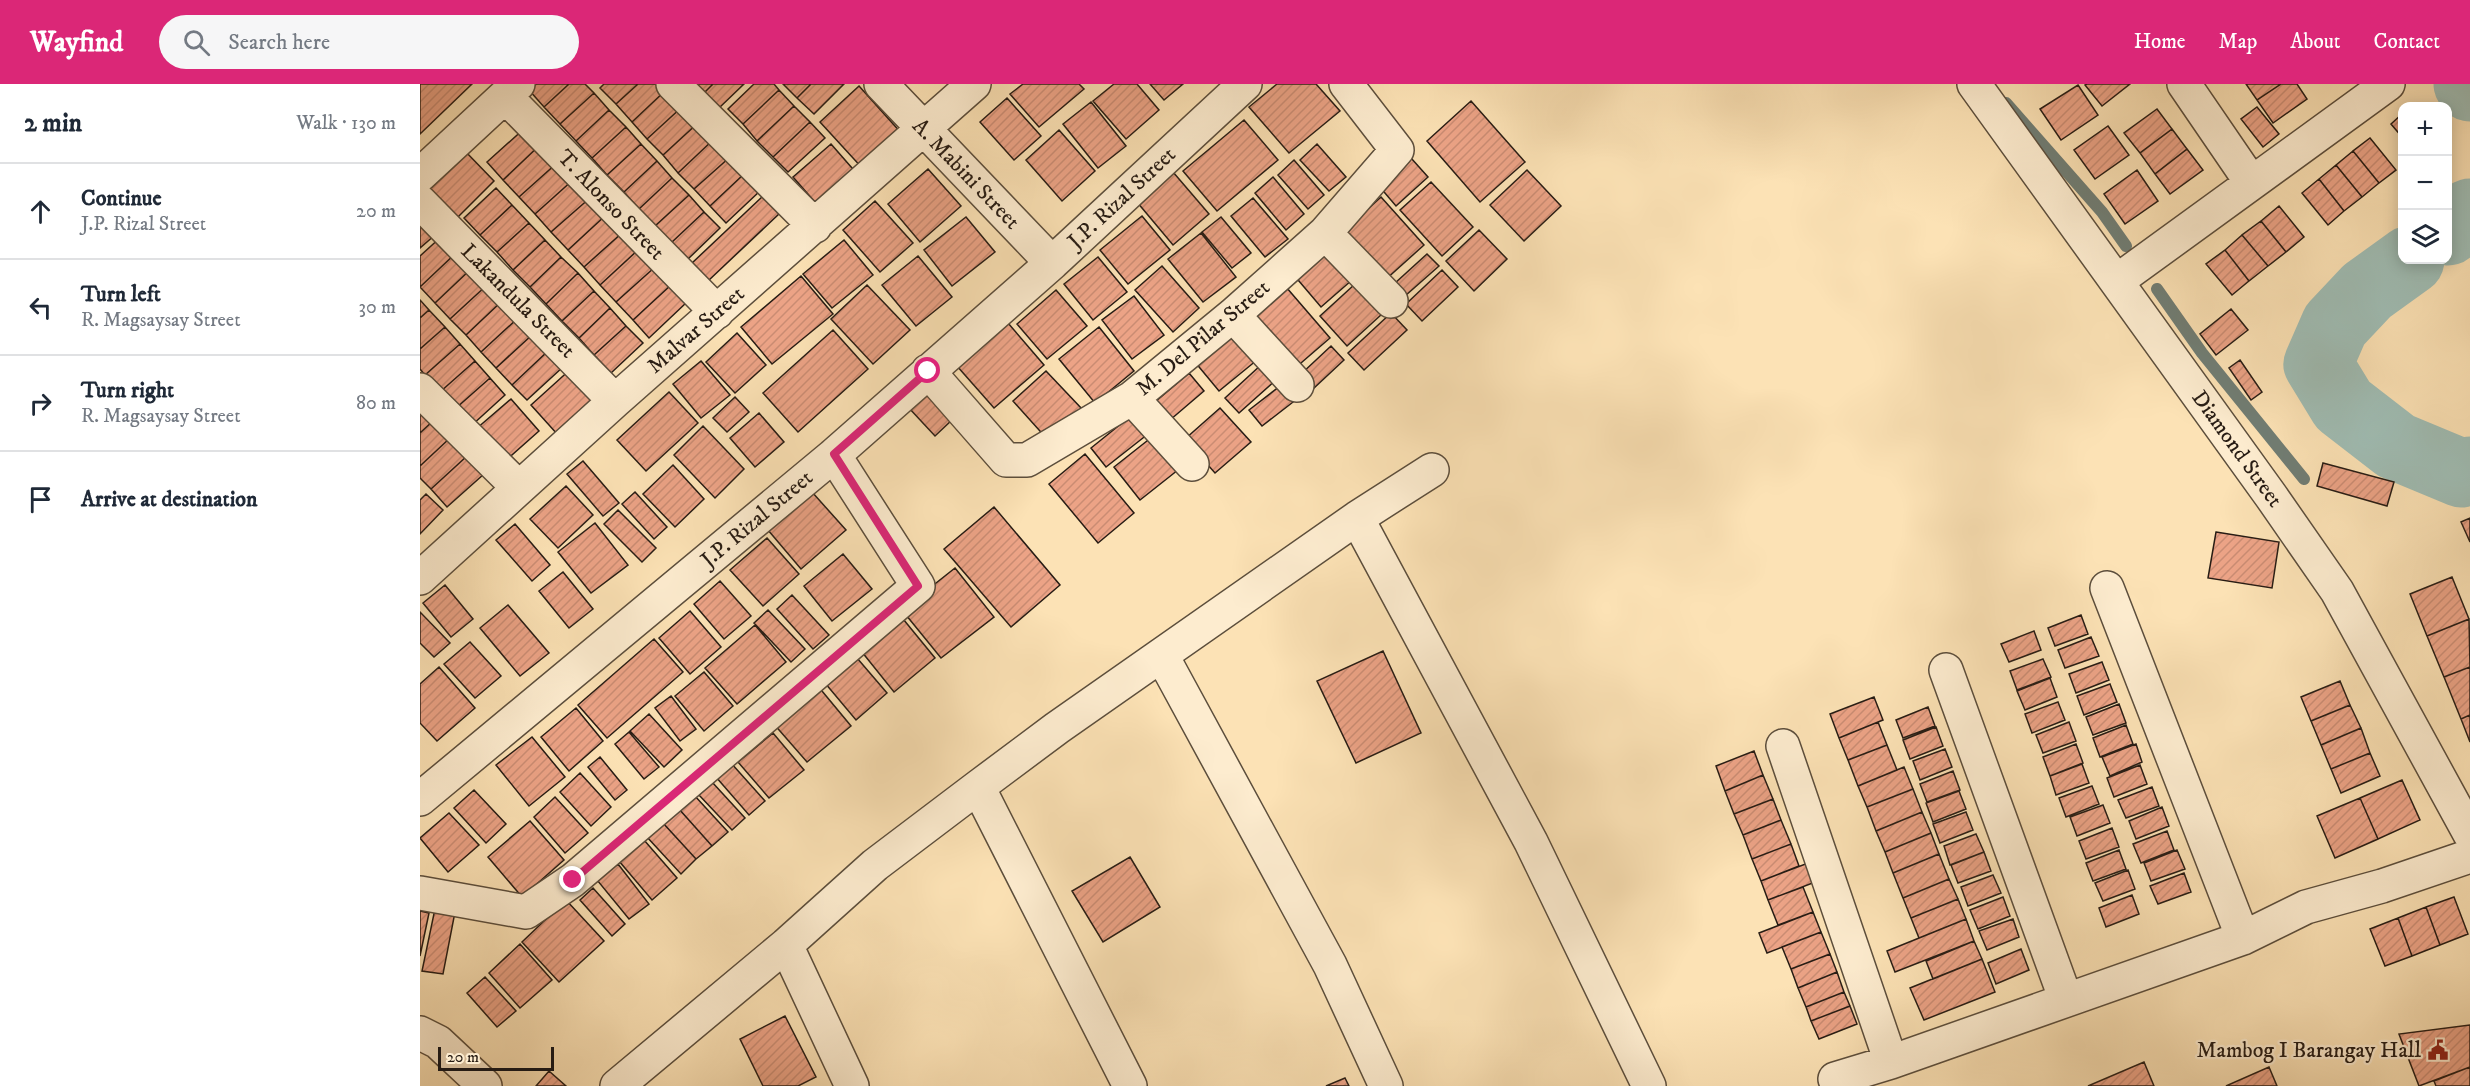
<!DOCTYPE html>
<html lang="en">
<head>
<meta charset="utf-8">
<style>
	body { margin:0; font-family:"IM FELL DW Pica",serif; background:#f6f6f7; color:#1f2937 }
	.controls { position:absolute; right:18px; top:18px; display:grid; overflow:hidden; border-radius:12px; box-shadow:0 3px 15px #0003 }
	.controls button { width:54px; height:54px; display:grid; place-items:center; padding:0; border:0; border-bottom:2px solid #e0e1e3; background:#fff; color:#1f2937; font:30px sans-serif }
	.scale { position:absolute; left:18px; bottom:15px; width:116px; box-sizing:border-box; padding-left:6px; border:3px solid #271c14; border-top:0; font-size:16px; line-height:21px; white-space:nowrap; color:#271c14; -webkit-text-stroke:4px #fdeccf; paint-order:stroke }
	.stop { position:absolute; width:18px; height:18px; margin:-14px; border:4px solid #db2777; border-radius:50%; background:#fff }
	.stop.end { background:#db2777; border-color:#fff; box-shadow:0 2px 6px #0008 }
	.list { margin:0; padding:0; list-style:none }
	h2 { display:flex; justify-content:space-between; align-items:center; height:78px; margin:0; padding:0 24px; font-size:26px }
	h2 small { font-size:20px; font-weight:400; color:#747a83 }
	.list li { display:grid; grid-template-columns:39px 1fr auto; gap:18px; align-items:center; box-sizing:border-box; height:96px; padding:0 24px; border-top:2px solid #e0e1e3 }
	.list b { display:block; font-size:22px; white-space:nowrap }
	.list p { margin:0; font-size:20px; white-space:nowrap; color:#747a83 }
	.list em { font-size:20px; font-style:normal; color:#747a83 }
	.icon { flex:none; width:33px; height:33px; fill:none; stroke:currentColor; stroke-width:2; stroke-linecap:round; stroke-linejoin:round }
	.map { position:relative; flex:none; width:2050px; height:1002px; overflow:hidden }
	header { display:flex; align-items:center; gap:36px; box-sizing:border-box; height:84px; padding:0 30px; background:#db2777; color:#fff }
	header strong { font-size:28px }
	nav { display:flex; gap:33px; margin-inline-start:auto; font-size:21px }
	.search { width:420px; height:54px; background:#f6f6f7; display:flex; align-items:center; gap:15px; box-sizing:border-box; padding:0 21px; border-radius:33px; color:#747a83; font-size:22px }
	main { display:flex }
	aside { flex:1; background:#fff }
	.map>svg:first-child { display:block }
</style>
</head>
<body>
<header>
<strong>Wayfind</strong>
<div class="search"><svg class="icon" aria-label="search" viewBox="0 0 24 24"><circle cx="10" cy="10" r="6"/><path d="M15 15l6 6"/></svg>Search here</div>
<nav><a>Home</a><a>Map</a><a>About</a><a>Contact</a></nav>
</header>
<main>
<aside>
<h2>2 min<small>Walk · 130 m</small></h2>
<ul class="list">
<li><svg class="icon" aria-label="ahead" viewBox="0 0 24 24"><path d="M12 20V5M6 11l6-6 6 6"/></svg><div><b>Continue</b><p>J.P. Rizal Street</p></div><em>20 m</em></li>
<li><svg class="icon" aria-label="left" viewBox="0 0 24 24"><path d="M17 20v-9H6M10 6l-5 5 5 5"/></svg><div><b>Turn left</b><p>R. Magsaysay Street</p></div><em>30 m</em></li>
<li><svg class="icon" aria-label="right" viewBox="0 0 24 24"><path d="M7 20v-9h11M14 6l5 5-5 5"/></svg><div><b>Turn right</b><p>R. Magsaysay Street</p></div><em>80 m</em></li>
<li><svg class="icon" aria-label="arrive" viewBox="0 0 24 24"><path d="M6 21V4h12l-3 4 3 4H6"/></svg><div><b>Arrive at destination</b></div></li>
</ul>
</aside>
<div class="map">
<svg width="2050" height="1002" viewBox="0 0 2050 1002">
	<defs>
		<pattern id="building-hatch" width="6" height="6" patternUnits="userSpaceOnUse" patternTransform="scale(1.5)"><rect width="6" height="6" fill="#eca386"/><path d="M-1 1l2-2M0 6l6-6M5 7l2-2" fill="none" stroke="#ca8c73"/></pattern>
	</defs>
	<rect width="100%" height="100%" fill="#fce2b5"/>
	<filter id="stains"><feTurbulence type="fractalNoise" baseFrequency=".00333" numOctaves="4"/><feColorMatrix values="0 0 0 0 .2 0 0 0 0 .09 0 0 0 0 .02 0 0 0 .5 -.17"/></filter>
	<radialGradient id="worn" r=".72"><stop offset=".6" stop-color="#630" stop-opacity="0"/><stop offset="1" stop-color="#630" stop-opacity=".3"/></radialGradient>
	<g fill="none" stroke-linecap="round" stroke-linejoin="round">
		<path stroke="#707d74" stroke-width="12" d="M1586 19 1682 128 1706 162
			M1737 205 1782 269 1884 395"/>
		<path stroke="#a0bdb4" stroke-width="69" d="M2048 0 2050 3
			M2028 147 2050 129
			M1990 176 1947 207 1915 241 1898 280 1923 321 1976 362 2041 389 2050 387"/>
	</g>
	<path fill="url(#building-hatch)" stroke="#271c14" stroke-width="1.5" d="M0 0H52L0 50Z
		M116 0H149L124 23 109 6Z
		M149 0H165L174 9 140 40 124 23Z
		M184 0H218L196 20 180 4Z
		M218 0H242L247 5 212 38 196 20Z
		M276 0H293L284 9Z
		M293 0H324L299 24 284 9Z
		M334 0H354L359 6 323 40 308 25Z
		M363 0H391L377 14Z
		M391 0H424L394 30 377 14Z
		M603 0H659L664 5 619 43 590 10Z
		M694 0H717L739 26 706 55 673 17Z
		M730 0H763L744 16Z
		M857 0H896L920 27 869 69 829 23Z
		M1667 0H1710L1682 22 1665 1Z
		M1826 0H1861L1837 16Z
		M1861 0H1877L1887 15 1853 39 1837 16Z
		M1658 1 1678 31 1641 56 1620 25Z
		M439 2 483 51 444 86 400 38Z
		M247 5 263 22 227 55 212 38Z
		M359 6 374 22 337 57 323 40Z
		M174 9 189 26 156 57 140 40Z
		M587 14 621 52 594 76 560 38Z
		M1051 17 1105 78 1060 118 1007 57Z
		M671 18 706 62 678 84 643 40Z
		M263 22 279 38 243 71 227 55Z
		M374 22 390 38 353 73 337 57Z
		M1837 23 1859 50 1843 63 1821 35Z
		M1737 25 1752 45 1720 69 1704 49Z
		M189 26 206 43 172 74 156 57Z
		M1982 30V53L1971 40Z
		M824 36 858 76 797 127 763 87Z
		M279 38 294 55 258 89 243 71Z
		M390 38 405 54 368 88 353 73Z
		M1688 42 1709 71 1675 95 1654 66Z
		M106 43 121 60 83 96 67 78Z
		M206 43 221 60 187 91 172 74Z
		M1752 45 1767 65 1735 90 1720 69Z
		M639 46 675 87 642 117 606 76Z
		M1950 54 1976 86 1959 99 1933 67Z
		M294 55 310 73 274 105 258 89Z
		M121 60 138 78 99 113 83 96Z
		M221 60 237 77 204 108 187 91Z
		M411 60 439 92 401 125 373 93Z
		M897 60 926 93 909 107 880 76Z
		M1767 65 1783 86 1750 110 1735 90Z
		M44 66 74 97 38 133 8 103Z
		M1933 67 1959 99 1942 113 1916 81Z
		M310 73 325 89 290 122 274 105Z
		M991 74 1008 93 976 122 959 102Z
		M874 76 904 111 888 125 858 91Z
		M237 77 252 94 219 125 204 108Z
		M138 78 154 95 115 130 99 113Z
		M1916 81 1942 113 1924 127 1899 95Z
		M508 85 541 122 500 158 468 120Z
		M1107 86 1141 122 1104 157 1070 121Z
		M1717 86 1738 117 1705 140 1684 110Z
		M753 88 789 130 753 161 717 118Z
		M325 89 341 106 306 139 290 122Z
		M853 93 884 130 866 146 835 109Z
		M252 94 269 111 235 142 219 125Z
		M154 95 171 113 131 148 115 130Z
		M1899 95 1924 127 1908 141 1882 109Z
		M1011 98 1053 143 1022 172 980 126Z
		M76 104 92 121 60 151 44 134Z
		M269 111 284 128 251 159 235 142Z
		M343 112 360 129 288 197 271 180Z
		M171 113 186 131 148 166 131 148Z
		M961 113 1004 161 964 197 921 150Z
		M833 114 868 155 845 173 811 132Z
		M455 117 493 159 460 188 423 146Z
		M92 121 109 139 77 168 60 151Z
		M1859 122 1884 153 1866 168 1841 137Z
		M284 128 300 144 267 176 251 159Z
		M186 131 203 148 164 183 148 166Z
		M722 132 750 166 708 200 680 166Z
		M546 133 575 168 532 202 504 166Z
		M801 133 831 169 812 184 782 148Z
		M0 135 15 151 0 164Z
		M1841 137 1866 168 1848 182 1822 151Z
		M109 139 125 156 93 186 77 168Z
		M1059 146 1087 175 1054 207 1026 177Z
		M203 148 219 165 180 201 164 183Z
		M781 149 816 193 783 218 748 175Z
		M1822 151 1848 182 1829 197 1805 166Z
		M22 152 37 168 0 203V172Z
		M125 156 141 173 110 203 93 186Z
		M424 156 453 191 412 224 383 190Z
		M902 163 932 196 901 223 873 190Z
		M219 165 235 183 196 218 180 201Z
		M1805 166 1829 197 1812 211 1786 180Z
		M37 168 52 184 15 219 0 203Z
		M1007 170 1019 182 985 212 974 200Z
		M498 172 532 213 496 242 462 201Z
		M141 173 158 189 126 220 110 203Z
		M678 173 707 208 673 236 644 200Z
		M742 182 779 224 753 248 715 206Z
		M235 183 251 201 213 236 196 218Z
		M52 184 67 201 30 235 15 219Z
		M1022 186 1038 203 1002 237 986 220Z
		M158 189 174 207 142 237 126 220Z
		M381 192 413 230 352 280 321 243Z
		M860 196 910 254 874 285 825 226Z
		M935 200 962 230 927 262 900 232Z
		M67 201 82 217 46 251 30 235Z
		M251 201 267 218 229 254 213 236Z
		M447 201 490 246 453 280 411 235Z
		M636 206 667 242 627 275 597 240Z
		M174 207 190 224 159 254 142 237Z
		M714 212 744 251 712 275 682 236Z
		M0 216 9 226 0 234Z
		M82 217 98 234 61 268 46 251Z
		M190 224 206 242 174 271 159 254Z
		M1811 225 1828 246 1796 271 1780 250Z
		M9 226 25 243 0 265V234Z
		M971 229 987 246 944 286 928 269Z
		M98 234 113 250 76 284 61 268Z
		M588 239 624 281 574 324 537 282Z
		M808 241 837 276 799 307 770 272Z
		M206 242 223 259 191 289 174 271Z
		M25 243 40 260 5 291 0 285V265Z
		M679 243 714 287 675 319 639 275Z
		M413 246 448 285 378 348 343 309Z
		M317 249 346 281 315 309 286 278Z
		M113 250 129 266 92 301 76 284Z
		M40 260 55 277 20 308 5 291Z
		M911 262 924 276 893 305 880 291Z
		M129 266 144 282 107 316 92 301Z
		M1820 276 1842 308 1831 316 1809 284Z
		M55 277 70 294 35 325 20 308Z
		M281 277 310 311 281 334 253 300Z
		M842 280 857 295 819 329 805 314Z
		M153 283 180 313 138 351 111 321Z
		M626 287 662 325 628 356 593 317Z
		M769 289 784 307 750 336 735 318Z
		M70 294 85 311 51 342 35 325Z
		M864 299 877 315 842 342 829 326Z
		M249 308 278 339 226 387 197 356Z
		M507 308 533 335 515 352 489 324Z
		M315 313 329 328 307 348 293 334Z
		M91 315 119 347 84 378 56 345Z
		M0 321 14 336 0 349Z
		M800 324 831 358 795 389 765 355Z
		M339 329 364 358 335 383 310 354Z
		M712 331 728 350 686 383 671 364Z
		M14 336 30 354 0 382V349Z
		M283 342 324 385 295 414 254 371Z
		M732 353 758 386 720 416 694 383Z
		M30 354 47 372 11 405 0 394V382Z
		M665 370 714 429 678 459 629 400Z
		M47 372 64 390 27 423 11 405Z
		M163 377 199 419 183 432 147 390Z
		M1903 379 1974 398 1967 422 1897 402Z
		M253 381 284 415 255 443 223 410Z
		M146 402 173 431 138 464 110 435Z
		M215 408 247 443 234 455 202 420Z
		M392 408 426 446 381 485 348 446Z
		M6 410 23 426 0 450V416Z
		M574 423 640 501 591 543 524 465Z
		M198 426 236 464 222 478 184 440Z
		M2050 434V458L2041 438Z
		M175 439 208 481 171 509 138 468Z
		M95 440 130 481 112 497 76 456Z
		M1796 448 1859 458 1852 504 1788 494Z
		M347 454 379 490 343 522 310 486Z
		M423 470 452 505 412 537 384 502Z
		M535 484 574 533 521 574 482 526Z
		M143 488 173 525 149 544 119 507Z
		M2032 493 2049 535 2007 552 1990 510Z
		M300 497 331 532 304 555 274 520Z
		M25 501 53 535 31 553 3 519Z
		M372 511 409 551 393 565 357 525Z
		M88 521 129 569 100 592 60 544Z
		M348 526 385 565 371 578 334 539Z
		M270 527 301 563 270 590 239 554Z
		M0 528 30 559 14 573 0 559Z
		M479 530 515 574 474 608 438 563Z
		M1661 531 1668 550 1635 562 1628 544Z
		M2049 535 2050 583 2024 593 2007 552Z
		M335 541 366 578 317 620 285 584Z
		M1614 547 1621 566 1589 578 1581 560Z
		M1671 553 1679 572 1645 584 1638 566Z
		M234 555 263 588 187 654 158 621Z
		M50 558 81 592 55 614 24 580Z
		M431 567 467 609 436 636 400 593Z
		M963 567 1001 649 936 679 897 597Z
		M1623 575 1631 593 1597 606 1590 587Z
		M1682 578 1689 596 1656 609 1649 590Z
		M19 583 55 624 17 657 0 639V600Z
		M2050 583V631L2041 635 2024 593Z
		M284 588 313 622 284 647 255 612Z
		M1630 594 1637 613 1605 626 1597 607Z
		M1920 597 1930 621 1891 637 1881 613Z
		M1690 600 1697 618 1664 631 1657 612Z
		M397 601 431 642 387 678 353 639Z
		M251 612 276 645 260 657 235 624Z
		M1454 613 1463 636 1419 654 1410 630Z
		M1638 618 1645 636 1612 649 1605 630Z
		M1699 620 1706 639 1673 651 1666 633Z
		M1930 621 1941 644 1901 661 1891 637Z
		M1508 623 1515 642 1483 654 1476 636Z
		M156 624 183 657 149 687 121 653Z
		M229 630 262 666 244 683 210 647Z
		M2050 631V658L2041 635Z
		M1458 638 1467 661 1428 676 1419 654Z
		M1649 638 1656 657 1623 669 1616 651Z
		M1706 641 1713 660 1680 673 1673 654Z
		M1516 643 1523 662 1490 675 1483 656Z
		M1941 644 1950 669 1911 685 1901 661Z
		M209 648 239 683 224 695 195 660Z
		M353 649 384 686 349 714 318 678Z
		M112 653 145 693 109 722 76 681Z
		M1656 660 1663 679 1630 692 1623 673Z
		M1716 660 1722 678 1690 692 1682 673Z
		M1467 661 1477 686 1438 702 1428 676Z
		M1525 665 1532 683 1500 696 1493 677Z
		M1334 667 1343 691 1305 707 1296 682Z
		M1950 669 1960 692 1921 709 1911 685Z
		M180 673 207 706 195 716 168 683Z
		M311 679 345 717 329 731 296 693Z
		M1662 680 1669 699 1636 711 1630 692Z
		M1720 681 1727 700 1694 713 1687 694Z
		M1484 683 1493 705 1447 723 1438 702Z
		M1533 687 1540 706 1507 718 1500 700Z
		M160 689 191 723 171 742 140 708Z
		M1343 691 1353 715 1314 730 1305 707Z
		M1982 696 2000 736 1958 755 1940 714Z
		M292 698 325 734 312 746 279 711Z
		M1672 702 1679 720 1646 733 1639 714Z
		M1732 703 1739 722 1706 734 1698 716Z
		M1493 705 1502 728 1456 747 1447 723Z
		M54 706 86 740 66 759 34 724Z
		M1539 707 1546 725 1513 738 1506 719Z
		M274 711 308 748 292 762 259 725Z
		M135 713 168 749 145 769 114 733Z
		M1940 714 1958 755 1915 774 1897 732Z
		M1353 715 1361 736 1323 751 1314 730Z
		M1683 721 1690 739 1657 752 1650 733Z
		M1742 723 1749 742 1716 755 1709 737Z
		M259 725 292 762 276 775 243 739Z
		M1502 728 1511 749 1465 768 1456 747Z
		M1546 728 1553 746 1520 759 1513 740Z
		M29 729 59 761 28 788 0 754Z
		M1361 736 1371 760 1332 775 1323 751Z
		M110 737 144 776 102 813 68 773Z
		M243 739 276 775 261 790 227 753Z
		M1692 744 1699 763 1666 775 1659 757Z
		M1747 747 1754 766 1721 779 1713 760Z
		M1511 749 1519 770 1473 789 1465 768Z
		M1556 750 1564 768 1530 781 1524 762Z
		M224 756 257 794 232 816 199 777Z
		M1371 760 1379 782 1341 797 1332 775Z
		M1699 766 1706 785 1673 797 1666 779Z
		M1757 766 1765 785 1731 797 1724 779Z
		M1564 768 1571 787 1538 799 1531 781Z
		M1519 770 1529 795 1483 814 1473 789Z
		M710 773 740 823 683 858 652 807Z
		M1396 776 1403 795 1348 816 1341 797Z
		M198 780 229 820 209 835 177 796Z
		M1708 786 1715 805 1683 817 1675 799Z
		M1764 789 1771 808 1738 820 1730 802Z
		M1573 791 1581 809 1548 822 1541 803Z
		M1529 795 1538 815 1491 834 1483 814Z
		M1383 803 1393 828 1358 841 1348 816Z
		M173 804 205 840 192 852 160 816Z
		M1712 811 1719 830 1686 843 1679 824Z
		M1583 813 1590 832 1558 845 1550 826Z
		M2034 813 2048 850 2020 861 2006 823Z
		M1538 815 1546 835 1499 854 1491 834Z
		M146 816 184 857 139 898 102 858Z
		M16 820 36 823 23 890 2 887Z
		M2006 823 2020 861 1992 872 1978 834Z
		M0 827 9 829 0 872Z
		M1393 828 1401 848 1347 869 1339 849Z
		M1978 834 1992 872 1965 882 1950 845Z
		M1546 835 1554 857 1475 888 1467 867Z
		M1593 835 1599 853 1567 866 1559 847Z
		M1401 848 1410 870 1371 885 1362 863Z
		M1554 857 1562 875 1513 895 1506 877Z
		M100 860 132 896 100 924 69 889Z
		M1601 865 1609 886 1576 900 1568 879Z
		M1410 870 1417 888 1378 904 1371 885Z
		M1562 875 1575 908 1504 936 1490 904Z
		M1417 888 1424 908 1386 923 1378 904Z
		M65 893 96 927 77 943 47 909Z
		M1424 908 1430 922 1391 937 1386 923Z
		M1430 922 1437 940 1399 955 1391 937Z
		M365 932 396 993 378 1002H343L320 955Z
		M2050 941V983L1999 1002 1979 950Z
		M1724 978 1734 1002H1668Z
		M1849 983 1857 1002H1806Z
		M2050 983V1002H2016L2014 997Z
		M129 987 146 1002H116Z
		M925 994 929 1002H906Z"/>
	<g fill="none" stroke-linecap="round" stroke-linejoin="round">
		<g stroke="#5c4e3c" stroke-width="36">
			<path id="minor" d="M253 0 395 142
				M461 0 632 179
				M1554 0 1851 412 1917 507 2050 750
				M1764 0 1831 98
				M86 13 297 228
				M0 91 98 0
				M0 118 195 317
				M905 149 971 217
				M1697 197 1968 0
				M813 231 877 301
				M508 287 586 376H607L712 314 813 231 905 149 977 66 926 0
				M0 306 99 404
				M712 314 772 380
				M937 434 1111 758 1229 1002
				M0 494 195 317 554 0
				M1687 504 1823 854
				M742 572 910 881 966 1002
				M1526 586 1646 916
				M1363 662 1471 978
				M558 703 710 1002
				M0 715 414 371 632 179 825 0
				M0 809 106 828 153 796 498 502 414 371
				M366 861 432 1002
				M0 949 18 958 65 1002
				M1415 995 1471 978 1823 854 1886 823 1962 802 2050 772
				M197 1002 366 861 455 781 558 703 637 644 937 434 1012 386"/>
		</g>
		<use href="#minor" stroke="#fdeccf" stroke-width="33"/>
	</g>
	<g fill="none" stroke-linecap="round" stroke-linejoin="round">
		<path stroke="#db2777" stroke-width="8" d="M153 796 498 502 414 370 508 287"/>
	</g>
	<defs>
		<g id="civic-bare" transform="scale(1.62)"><path d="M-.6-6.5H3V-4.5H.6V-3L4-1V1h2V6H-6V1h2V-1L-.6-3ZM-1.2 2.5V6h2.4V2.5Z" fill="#8f2418" stroke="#fdeccf" stroke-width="2.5" paint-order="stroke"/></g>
	</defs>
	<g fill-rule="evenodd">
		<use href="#civic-bare" x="2018" y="966"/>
	</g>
	<g text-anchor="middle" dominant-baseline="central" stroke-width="4.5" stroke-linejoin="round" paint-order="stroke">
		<g font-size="22" fill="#271c14" stroke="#fdeccf">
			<text transform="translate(546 90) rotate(46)">A. Mabini Street</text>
			<text transform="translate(702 114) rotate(-43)">J.P. Rizal Street</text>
			<text transform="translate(191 121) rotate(46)">T. Alonso Street</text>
			<text transform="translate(98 217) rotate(45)">Lakandula Street</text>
			<text transform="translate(276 246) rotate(-41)">Malvar Street</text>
			<text transform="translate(783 254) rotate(-40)">M. Del Pilar Street</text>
			<text transform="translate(1817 365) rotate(54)">Diamond Street</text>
			<text transform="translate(337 435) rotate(-40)">J.P. Rizal Street</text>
		</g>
		<g font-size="22" fill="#271c14" stroke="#fdeccf" text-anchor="end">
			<text x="2001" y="966">Mambog I Barangay Hall</text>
		</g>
	</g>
	<rect width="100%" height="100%" filter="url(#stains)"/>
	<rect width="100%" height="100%" fill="url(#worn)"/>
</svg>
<div class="controls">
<button>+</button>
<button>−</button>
<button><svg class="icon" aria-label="layers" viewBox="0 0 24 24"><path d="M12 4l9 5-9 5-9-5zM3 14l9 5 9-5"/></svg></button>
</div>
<div class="scale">20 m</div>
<div class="stop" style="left:508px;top:287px"></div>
<div class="stop end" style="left:153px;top:796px"></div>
</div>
</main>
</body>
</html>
